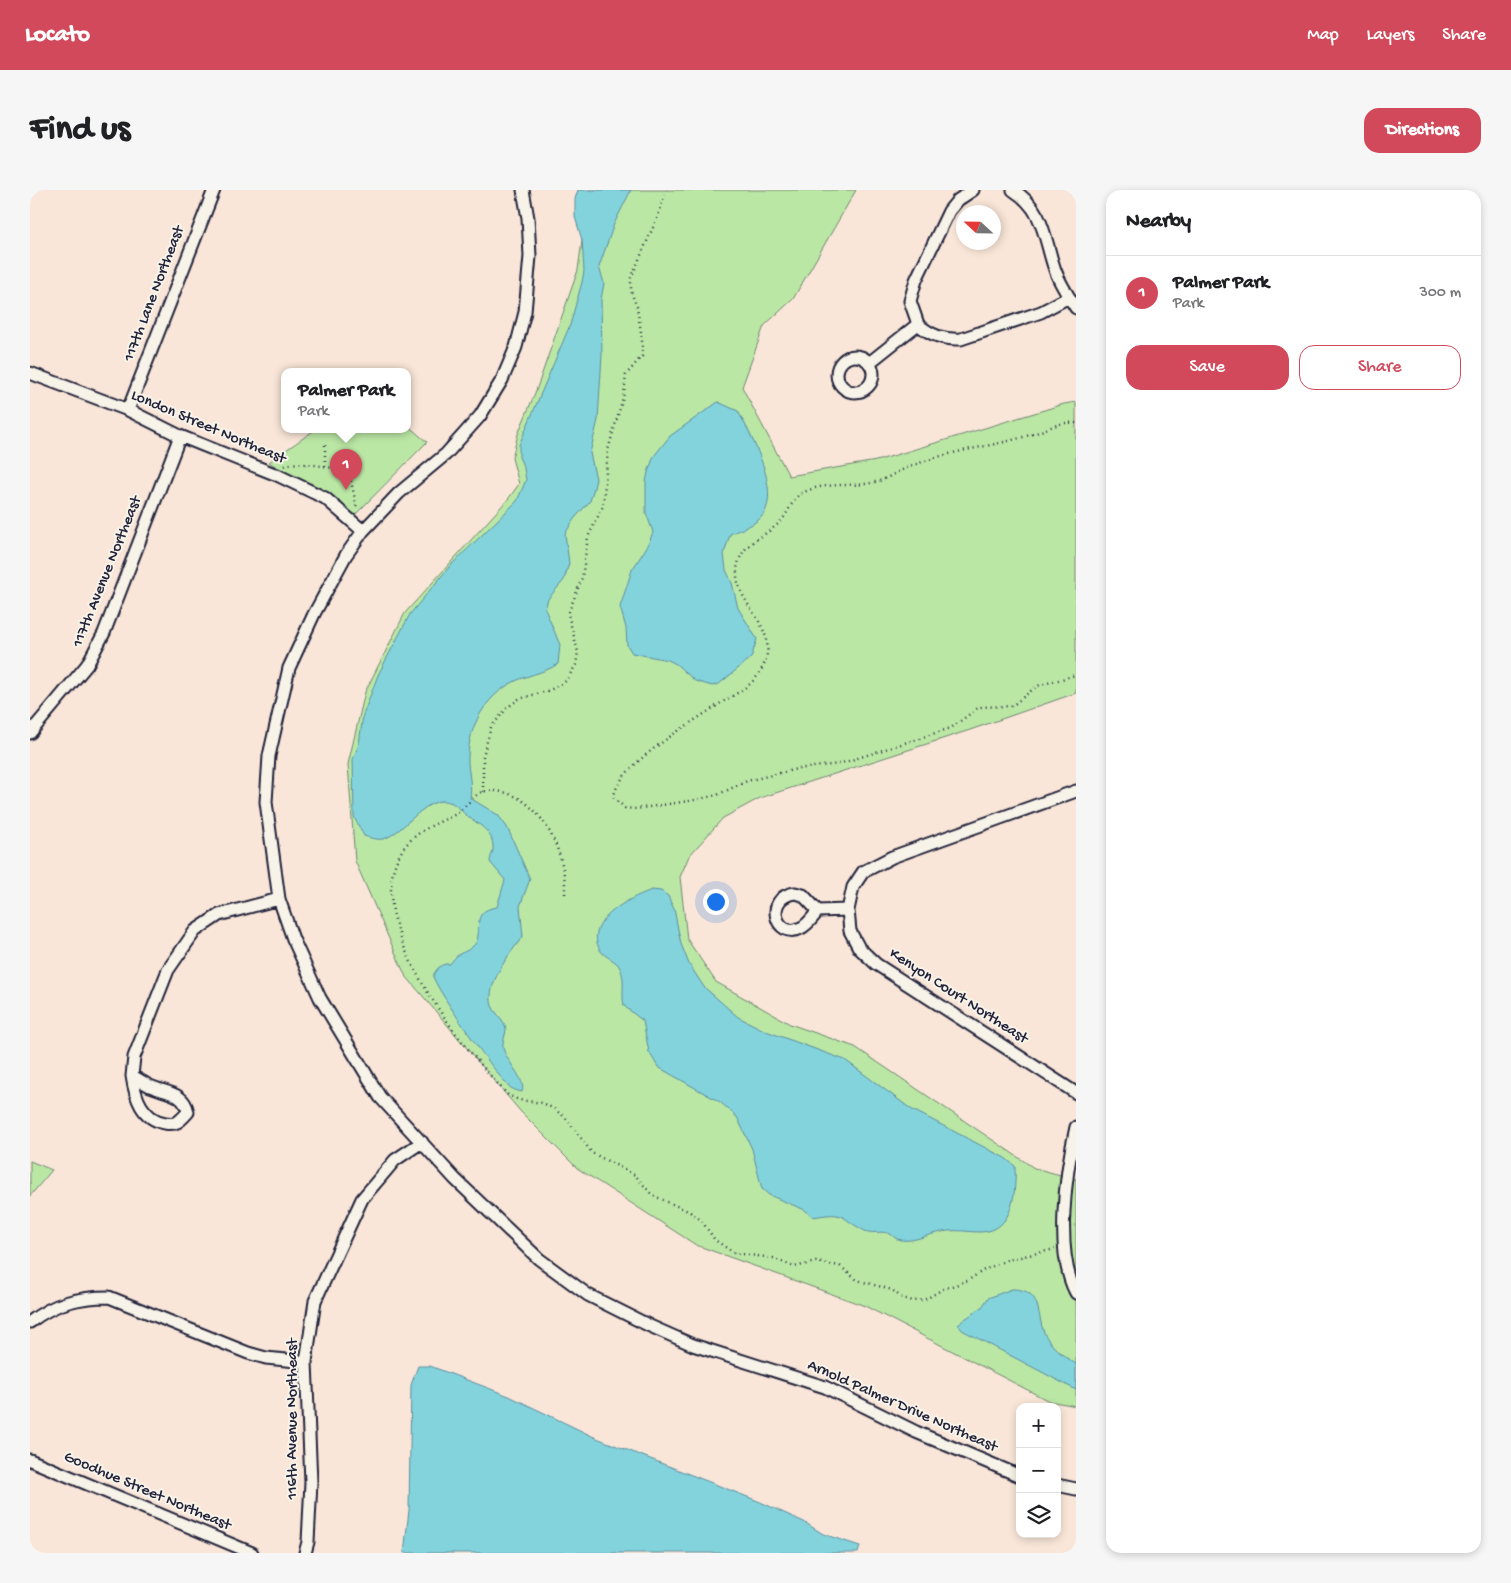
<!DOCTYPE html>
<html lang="en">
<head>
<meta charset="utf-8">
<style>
	body { margin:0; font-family:"Gochi Hand",sans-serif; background:#f6f6f6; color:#202124 }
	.controls { position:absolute; right:15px; bottom:15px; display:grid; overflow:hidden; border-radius:10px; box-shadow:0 2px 8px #0003 }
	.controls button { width:45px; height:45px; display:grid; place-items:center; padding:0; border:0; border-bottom:1px solid #e0e0e0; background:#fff; color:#202124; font:25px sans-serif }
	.compass { position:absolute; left:926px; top:15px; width:45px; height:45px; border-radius:50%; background:#fff; box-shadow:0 2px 8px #0003; rotate:292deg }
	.you { position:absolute; left:685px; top:711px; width:18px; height:18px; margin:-12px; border:4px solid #fff; border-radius:50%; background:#1a73e8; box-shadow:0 0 0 8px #1a73e833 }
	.badge { display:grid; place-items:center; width:32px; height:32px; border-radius:50%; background:#d1495b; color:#fff; font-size:16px; font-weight:700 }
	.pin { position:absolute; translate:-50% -41px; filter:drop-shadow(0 1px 2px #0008) }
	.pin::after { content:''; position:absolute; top:26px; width:18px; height:15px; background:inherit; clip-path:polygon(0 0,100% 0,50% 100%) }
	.popup { position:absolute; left:251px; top:178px; width:130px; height:65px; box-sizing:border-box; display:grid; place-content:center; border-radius:10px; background:#fff; filter:drop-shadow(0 1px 4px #0005); font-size:16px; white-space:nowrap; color:#757577 }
	.popup b { font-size:19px; color:#202124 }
	.popup::after { content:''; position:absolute; left:50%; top:100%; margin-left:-10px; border:10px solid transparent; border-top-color:#fff }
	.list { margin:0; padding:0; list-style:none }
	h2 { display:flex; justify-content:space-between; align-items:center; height:65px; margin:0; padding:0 20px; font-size:21px }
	h2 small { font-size:16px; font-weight:400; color:#757577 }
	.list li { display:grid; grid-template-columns:32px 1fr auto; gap:15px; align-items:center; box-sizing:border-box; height:75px; padding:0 20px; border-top:1px solid #e0e0e0 }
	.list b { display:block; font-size:19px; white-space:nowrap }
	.list p { margin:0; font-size:16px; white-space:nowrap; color:#757577 }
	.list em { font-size:16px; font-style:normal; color:#757577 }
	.actions { display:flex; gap:10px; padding:15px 20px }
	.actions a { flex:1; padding:11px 0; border:1px solid #d1495b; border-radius:15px; text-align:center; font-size:18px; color:#d1495b }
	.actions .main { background:#d1495b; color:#fff }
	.icon { flex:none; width:28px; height:28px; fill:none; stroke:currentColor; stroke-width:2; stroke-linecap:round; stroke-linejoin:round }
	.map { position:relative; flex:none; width:1046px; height:1363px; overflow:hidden; border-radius:15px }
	header { display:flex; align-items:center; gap:30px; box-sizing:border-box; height:70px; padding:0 25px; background:#d1495b; color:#fff }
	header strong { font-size:24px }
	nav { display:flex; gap:28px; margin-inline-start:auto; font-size:18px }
	.intro { display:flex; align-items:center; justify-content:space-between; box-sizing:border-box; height:120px; padding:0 30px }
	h1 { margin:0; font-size:35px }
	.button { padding:12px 22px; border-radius:15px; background:#d1495b; color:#fff; font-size:18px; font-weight:700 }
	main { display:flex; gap:30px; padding:0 30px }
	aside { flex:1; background:#fff; border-radius:15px; box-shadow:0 2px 8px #0003 }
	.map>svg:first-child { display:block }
</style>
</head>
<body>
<header>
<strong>Locato</strong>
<nav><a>Map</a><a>Layers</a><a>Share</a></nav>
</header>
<div class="intro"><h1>Find us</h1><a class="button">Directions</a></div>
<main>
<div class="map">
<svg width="1046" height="1363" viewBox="0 0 1046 1363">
	<rect width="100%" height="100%" fill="#f9e6d8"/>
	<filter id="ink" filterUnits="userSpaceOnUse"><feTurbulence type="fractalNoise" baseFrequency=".02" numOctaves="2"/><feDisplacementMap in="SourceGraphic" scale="10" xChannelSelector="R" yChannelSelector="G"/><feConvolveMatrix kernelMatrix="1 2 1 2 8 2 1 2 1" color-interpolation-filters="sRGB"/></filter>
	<g filter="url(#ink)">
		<path fill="#bbe7a5" stroke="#6e8470" d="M559 0H826L763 109 734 136 712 197 759 286 846 271 1034 214 1046 212V503L940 540 730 608 693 628 659 666 650 687 657 749 686 792 760 834 825 857 1004 978 1046 989V1216L1019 1211 835 1116 666 1055 547 978 490 921 375 785 325 671 318 574 335 502 375 423 479 308 489 294 482 268 488 244 507 198 548 80Z
			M377 235 397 252 323 327 239 272 286 239H377Z
			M0 971 22 980 0 1006Z"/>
		<path fill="#83d3dd" stroke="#5c8c9c" d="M548 0H601L584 34 569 77 574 93 571 110 572 165 568 230 560 263 566 289 564 298 560 311 544 329 535 344 539 373 534 390 518 409 515 419 530 455 528 474C513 484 494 485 478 495 451 512 437 542 438 573 439 585 442 596 440 608L468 625 477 637 500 689 490 716 493 747C480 762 455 795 462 816 465 823 472 828 475 835 478 842 472 850 473 857 475 871 497 889 492 902 488 901 484 900 481 898 470 891 405 798 403 786 406 779 411 773 420 774 430 760 432 765 442 757 457 746 436 721 467 717L475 690 460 672C460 666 464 662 463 657 463 641 448 634 437 626 432 622 428 616 422 613 398 601 374 644 353 649 347 650 340 648 334 646L324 627 323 569 329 554 333 525 348 485 380 424 420 376 487 311 496 290 494 278 489 267V255L540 135 552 92 554 81 552 50 545 27V9Z
			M688 212 708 221C721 245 751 300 733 325 726 335 711 339 700 344L694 364 696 380 702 393 708 418 727 449 721 468 689 494 682 496 665 491 646 474 638 470 602 463 597 455 596 438 590 417 602 380 618 355 623 342 616 323V292L618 282 624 266 640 246Z
			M622 700 631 701 638 706 644 719 651 754 659 774 674 797 708 827 736 841 815 870 881 919 975 968 985 976C986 1001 984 1042 950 1042 937 1042 926 1039 912 1042 897 1044 882 1054 867 1049 864 1048 862 1044 858 1043 851 1041 842 1044 835 1041 808 1027 817 1021 783 1027L775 1020 739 1005 732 999 722 959 707 927 690 912 628 877 619 862 613 831 594 816C591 803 596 790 590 778 587 770 575 768 570 760 553 731 601 707 622 700Z
			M982 1099C1016 1099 1004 1128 1017 1148 1024 1159 1035 1167 1046 1174V1200L932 1140 928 1134 952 1117 958 1108Z
			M388 1176H400L479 1206 564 1247 728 1311 774 1332 793 1344 830 1356 828 1363H374L379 1320 381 1195Z"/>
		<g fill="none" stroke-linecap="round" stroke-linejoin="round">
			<g stroke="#22223b" stroke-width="15">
				<path id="minor" d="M493 0 498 28 500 66 495 122 486 157 472 190 450 226 416 264 369 303 333 341 316 365 284 424 259 478 239 566 236 612 249 709 263 749 290 808 350 907 425 989 509 1069 558 1105 620 1136 663 1155 795 1197 886 1242 990 1286
					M943 0 928 10 919 21 886 90 880 111 888 134C901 146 914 150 931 149L1011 122 1039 107
					M983 0C1015 20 1014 49 1025 80 1030 94 1038 106 1046 118
					M807 184a18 18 0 1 1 36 0a18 18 0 1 1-36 0Z
					M839 173 888 134
					M0 183 98 220 150 246 247 285 295 308 333 341
					M98 220 184 0
					M0 543 57 475 74 443 150 246
					M1046 601 862 667 833 682 823 697 818 720 820 741 829 758 846 774 1046 903
					M765 703 773 705 788 721C783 727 778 735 771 738 746 751 733 707 765 703Z
					M788 721 818 720
					M102 886 104 867 138 780 165 741 189 725 249 709
					M102 886C108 889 114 893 120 896 136 903 154 902 158 922 150 931 147 935 135 933 112 929 105 907 102 886Z
					M1046 937C1036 981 1024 1062 1046 1103
					M0 1132C24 1113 49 1107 79 1107L218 1163 236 1168 276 1172
					M0 1270 222 1363
					M1027 1295 1046 1299
					M275 1363 278 1352 281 1292 276 1172 285 1111 332 1009 365 970 392 952"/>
			</g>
			<path stroke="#22223b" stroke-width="2.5" stroke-dasharray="1 4" stroke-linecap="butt" d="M1046 233C1030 231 1018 239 1003 244 973 254 941 258 911 266 898 270 885 274 872 280 863 284 855 290 845 292 822 298 797 291 774 302 761 308 759 324 749 333 737 345 716 352 710 368 691 414 766 437 725 489 716 499 702 506 691 513 666 530 584 577 584 608L595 618 606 619 665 610 687 605 717 591 767 579 809 574 921 538 949 517 982 516 1007 496 1046 485
				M295 255V278
				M255 276C264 269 306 279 319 281L327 319
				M453 602V566L461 537 478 517 489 509 520 500 536 491 546 475 548 462 538 424 552 388 558 347 573 316 578 260 594 204 596 185 612 166V148L607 117 601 102V88L628 26 636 0
				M535 704C537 661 507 597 457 601 443 602 436 619 424 625 406 634 390 639 376 655 321 724 432 856 478 905L489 910 513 913 524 919 535 927 562 963 605 985 622 1005 660 1022 671 1030 685 1050 704 1063 743 1068 764 1077 786 1072 810 1076 827 1090 862 1100 872 1108 883 1111 894 1110 913 1099 937 1091 954 1080 977 1070 1025 1059"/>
			<use href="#minor" stroke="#f7f3e8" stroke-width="11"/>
		</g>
	</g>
	<g text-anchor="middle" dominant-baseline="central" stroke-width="4" stroke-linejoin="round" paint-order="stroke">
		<g font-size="16" fill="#22223b" stroke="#f7f3e8">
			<text transform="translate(125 104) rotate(-69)">117th Lane Northeast</text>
			<text transform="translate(178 238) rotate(23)">London Street Northeast</text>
			<text transform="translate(78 382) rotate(-68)">117th Avenue Northeast</text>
			<text transform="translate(928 807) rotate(33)">Kenyon Court Northeast</text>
			<text transform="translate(872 1217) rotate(24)">Arnold Palmer Drive Northeast</text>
			<text transform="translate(263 1229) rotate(-90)">116th Avenue Northeast</text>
			<text transform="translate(117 1302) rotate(23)">Goodhue Street Northeast</text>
		</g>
	</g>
</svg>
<div class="controls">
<button>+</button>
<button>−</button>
<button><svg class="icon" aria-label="layers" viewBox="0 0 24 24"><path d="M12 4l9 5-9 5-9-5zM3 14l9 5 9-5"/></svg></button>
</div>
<svg class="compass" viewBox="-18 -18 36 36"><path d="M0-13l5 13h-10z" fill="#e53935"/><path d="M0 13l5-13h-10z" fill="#757577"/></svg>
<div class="you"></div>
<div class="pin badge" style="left:316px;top:300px">1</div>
<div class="popup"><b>Palmer Park</b>Park</div>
</div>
<aside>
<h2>Nearby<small></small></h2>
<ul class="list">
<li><span class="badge">1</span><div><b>Palmer Park</b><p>Park</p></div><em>300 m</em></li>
</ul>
<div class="actions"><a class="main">Save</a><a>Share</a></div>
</aside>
</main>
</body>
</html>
